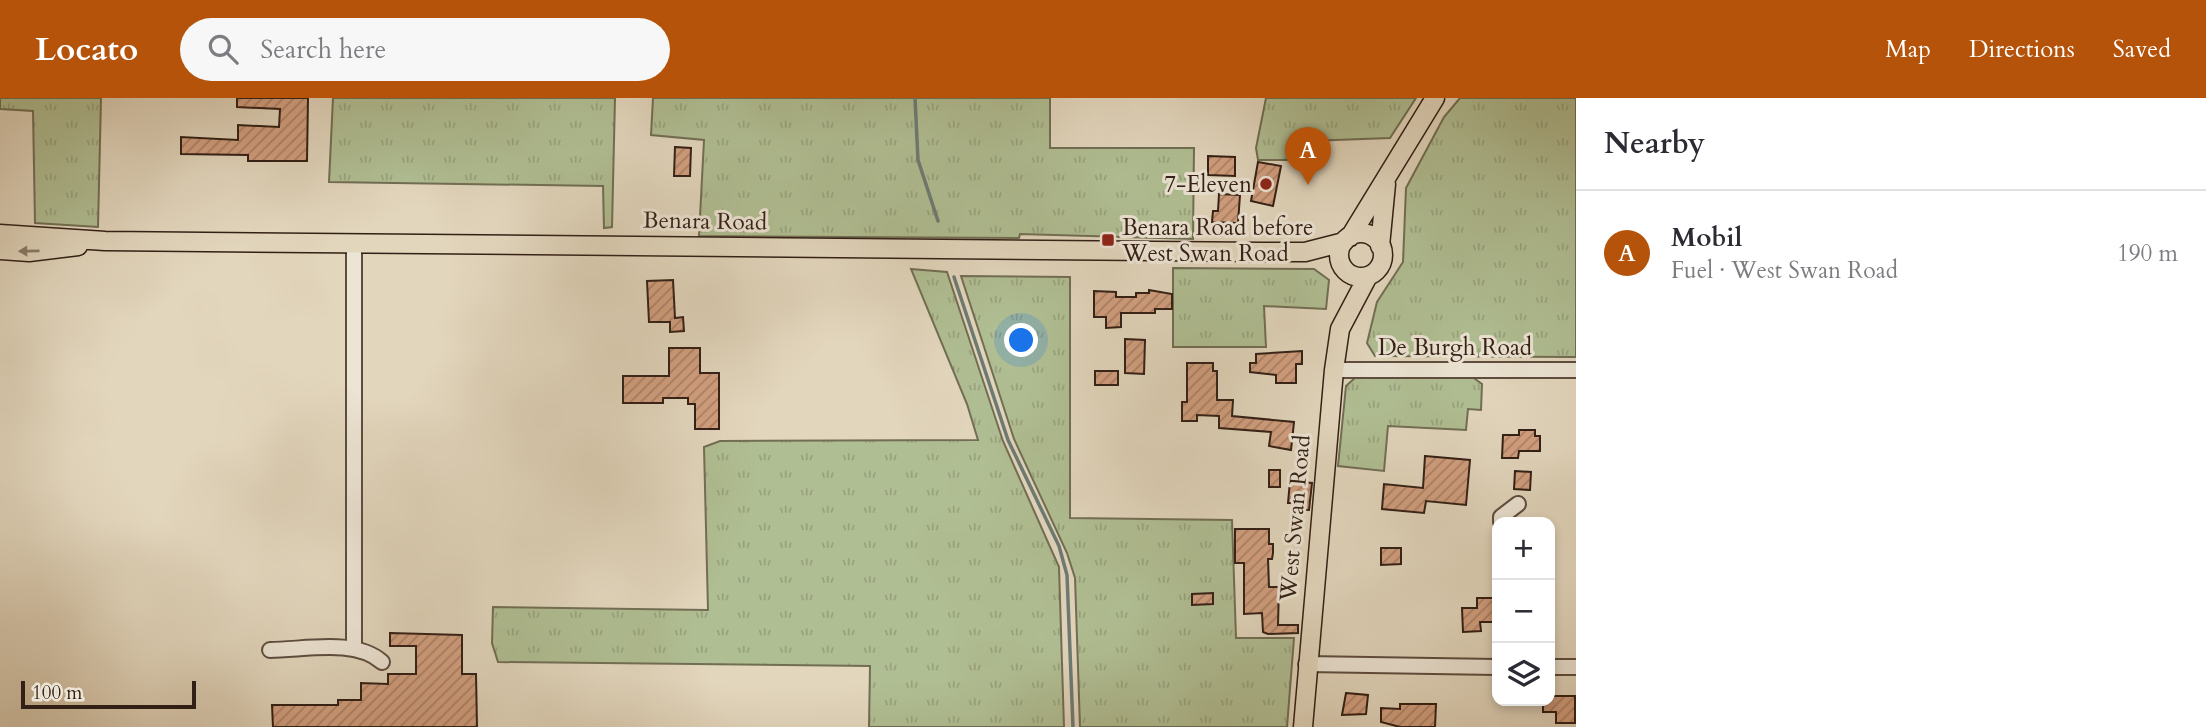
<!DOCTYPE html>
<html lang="en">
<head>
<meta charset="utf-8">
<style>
	body { margin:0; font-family:Cardo,serif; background:#f7f7f7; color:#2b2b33 }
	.controls { position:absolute; right:21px; bottom:21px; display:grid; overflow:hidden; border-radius:14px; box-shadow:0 4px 10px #0003 }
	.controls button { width:63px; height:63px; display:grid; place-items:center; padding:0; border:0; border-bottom:2px solid #e1e1e2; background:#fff; color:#2b2b33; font:35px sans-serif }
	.scale { position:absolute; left:21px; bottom:18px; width:175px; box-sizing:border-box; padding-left:7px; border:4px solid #321f15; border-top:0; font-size:19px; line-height:24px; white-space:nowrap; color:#321f15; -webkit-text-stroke:5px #ece4d4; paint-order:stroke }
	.you { position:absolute; left:1022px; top:243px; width:24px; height:24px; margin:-18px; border:5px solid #fff; border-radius:50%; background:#1a73e8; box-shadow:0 0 0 10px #1a73e833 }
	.badge { display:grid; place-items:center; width:46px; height:46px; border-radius:50%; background:#b45309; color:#fff; font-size:23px; font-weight:700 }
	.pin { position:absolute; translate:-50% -58px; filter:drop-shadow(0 2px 4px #0008) }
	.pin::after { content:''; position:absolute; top:37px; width:24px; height:21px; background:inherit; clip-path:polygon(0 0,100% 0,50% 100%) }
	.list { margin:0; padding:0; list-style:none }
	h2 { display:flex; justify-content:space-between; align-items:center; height:91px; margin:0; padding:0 28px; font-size:30px }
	h2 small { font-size:23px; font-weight:400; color:#7c7c81 }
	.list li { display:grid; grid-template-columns:46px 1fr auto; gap:21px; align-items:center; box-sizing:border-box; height:126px; padding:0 28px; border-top:2px solid #e1e1e2 }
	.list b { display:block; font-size:26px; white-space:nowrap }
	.list p { margin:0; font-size:23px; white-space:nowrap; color:#7c7c81 }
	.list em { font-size:23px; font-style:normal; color:#7c7c81 }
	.icon { flex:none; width:38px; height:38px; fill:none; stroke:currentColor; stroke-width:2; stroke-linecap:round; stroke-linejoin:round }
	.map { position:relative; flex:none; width:1576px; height:629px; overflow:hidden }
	header { display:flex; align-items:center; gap:42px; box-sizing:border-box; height:98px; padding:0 35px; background:#b45309; color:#fff }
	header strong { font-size:33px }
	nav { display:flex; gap:38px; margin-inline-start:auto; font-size:24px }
	.search { width:490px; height:63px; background:#f7f7f7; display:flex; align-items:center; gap:18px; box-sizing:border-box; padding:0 24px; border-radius:38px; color:#7c7c81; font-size:26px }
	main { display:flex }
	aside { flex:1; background:#fff }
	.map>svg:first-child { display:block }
</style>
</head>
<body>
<header>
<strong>Locato</strong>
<div class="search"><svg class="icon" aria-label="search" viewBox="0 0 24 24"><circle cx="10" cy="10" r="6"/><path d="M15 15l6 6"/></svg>Search here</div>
<nav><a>Map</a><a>Directions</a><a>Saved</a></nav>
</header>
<main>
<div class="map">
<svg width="1576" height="629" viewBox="0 0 1576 629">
	<defs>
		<pattern id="grass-tufts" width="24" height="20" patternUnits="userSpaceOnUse" patternTransform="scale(1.75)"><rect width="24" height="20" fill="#b0be93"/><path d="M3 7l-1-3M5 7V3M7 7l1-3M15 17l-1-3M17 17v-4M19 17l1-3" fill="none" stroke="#98a37e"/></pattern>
		<pattern id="building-hatch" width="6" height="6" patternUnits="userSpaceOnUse" patternTransform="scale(1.75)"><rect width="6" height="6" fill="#d29f7f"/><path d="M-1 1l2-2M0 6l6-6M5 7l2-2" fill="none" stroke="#ab8167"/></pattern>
	</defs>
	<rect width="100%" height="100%" fill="#e2d6bd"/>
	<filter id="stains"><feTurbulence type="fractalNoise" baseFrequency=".00286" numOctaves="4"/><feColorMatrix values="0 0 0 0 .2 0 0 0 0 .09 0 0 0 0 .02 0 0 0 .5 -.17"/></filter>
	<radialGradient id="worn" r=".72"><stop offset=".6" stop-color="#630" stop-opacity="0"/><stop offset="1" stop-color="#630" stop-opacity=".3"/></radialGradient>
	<path fill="url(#grass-tufts)" stroke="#716e54" stroke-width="2" d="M0 0H101L98 129 35 125 33 13 0 11Z
		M333 0H615L612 129 604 130 603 88 329 84Z
		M653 0H1050V50H1194L1193 141 1020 136 1019 140 699 138 704 42 651 37Z
		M1266 0H1416L1390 40 1308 43 1293 62H1258L1256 50Z
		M1460 0H1576V259L1375 258 1367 245 1377 204 1403 164 1406 90 1444 19Z
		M1173 170 1314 171 1329 182 1326 211 1264 208 1266 249H1173Z
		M911 171 947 174 1003 343 1059 469 1064 629H869L870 568 498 564 492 545 493 509 708 512 704 349 720 343 978 342 967 306Z
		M961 178 1070 179V420L1232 422 1236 540H1294L1287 629H1080L1075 480 1067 455 1014 341Z
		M1471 278 1482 286 1481 312 1468 311 1466 332 1388 328 1384 373 1338 368 1346 288 1356 279Z"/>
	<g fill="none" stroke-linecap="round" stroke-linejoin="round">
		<path stroke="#6d7b74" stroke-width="3.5" d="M915 0 918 62 938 123
			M954 179 1008 342 1059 448 1067 477 1073 629"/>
	</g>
	<path fill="url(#building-hatch)" stroke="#321f15" stroke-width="2" d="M237 0H308L307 63H248V57L181 56V39L238 42V27L279 29 280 11 237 9Z
		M675 49 691 50 690 78H674Z
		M1208 58 1235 59V78L1208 77Z
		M1258 64 1281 68 1273 108 1251 103Z
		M1219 96 1240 97 1238 125 1212 124 1213 113H1218Z
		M673 182 675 220 683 219 684 233 670 234V224H649L647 183Z
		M1149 192 1172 196V211H1155V215H1121V229L1106 230V219H1094V193L1116 194V199H1136V195H1149Z
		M1125 241 1145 242 1144 276 1125 275Z
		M669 250H700V275H719V331H695V306H688V300H663V305H623V278H669Z
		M1302 253V266H1296V285H1276V277L1250 274V265H1256V256Z
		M1187 265H1213V273H1217V302H1233L1232 318 1294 324 1291 352 1269 348 1271 334 1219 330V318L1197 317V323H1182V304H1187Z
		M1095 273H1118V287H1095Z
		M1519 332H1535V338H1540V353H1519L1518 360H1502L1503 337H1519Z
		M1425 358 1470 362 1466 407 1426 403 1424 415 1382 411 1384 386 1423 390Z
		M1269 372H1280V389H1269Z
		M1515 373 1531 374 1530 392 1514 391Z
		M1290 383 1312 385 1309 412 1293 411V405H1288Z
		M1235 431H1269V446H1273V455L1272 461H1268L1269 489H1279L1278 527H1298V535L1268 536 1263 534 1262 515 1244 516V465H1235Z
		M1381 450H1401V466L1381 467Z
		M1213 495V506L1192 507V496Z
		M1477 500H1494V524H1480L1481 533 1463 534 1462 510H1477Z
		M390 535 462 537V576H476L477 629H273L272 607H338V602H361V585L388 586V576H416V548H390Z
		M1346 595 1368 597 1366 616 1342 617Z
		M1550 598H1575V625H1556V614H1543V603H1550Z
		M1400 606H1436L1435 629H1400L1381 624V610L1400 611Z"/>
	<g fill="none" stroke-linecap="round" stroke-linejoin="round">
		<g stroke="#5e4d3f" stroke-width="18">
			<path id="minor" d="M354 144V550
				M1334 272H1576
				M1501 424V419L1518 406
				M270 552C304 552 355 540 382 564
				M1306 566 1497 569
				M1550 569H1576"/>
		</g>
		<g stroke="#321f15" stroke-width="21">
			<path id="major" d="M1339 157a22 22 0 1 1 44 0a22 22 0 1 1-44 0Z
				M0 136 105 143 1263 154H1305L1344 144
				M1350 139 1435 0
				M1380 148 1386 86
				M0 152 29 154 78 148
				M1303 629 1334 272 1340 231 1368 178"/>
		</g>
		<use href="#minor" stroke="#ece4d4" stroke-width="14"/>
		<use href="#major" stroke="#e2d6bd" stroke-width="18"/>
	</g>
	<defs><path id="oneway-solid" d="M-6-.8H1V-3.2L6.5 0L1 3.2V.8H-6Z" transform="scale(1.75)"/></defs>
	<use fill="#8a7a69" href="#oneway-solid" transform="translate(29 153) rotate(179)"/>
	<g fill="#8f2418" stroke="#ece4d4" stroke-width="2.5">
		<circle cx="1266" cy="86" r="7"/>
		<rect x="1101" y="135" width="14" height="14" rx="3.5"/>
	</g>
	<g text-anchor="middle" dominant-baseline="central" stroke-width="6" stroke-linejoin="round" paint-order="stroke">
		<g font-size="23" fill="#321f15" stroke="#ece4d4" text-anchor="end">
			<text x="1252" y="86">7-Eleven</text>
			<text x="1122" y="129" text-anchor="start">Benara Road before<tspan x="1122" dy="26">West Swan Road</tspan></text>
		</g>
		<g font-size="23" fill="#321f15" stroke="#ece4d4">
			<text transform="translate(705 123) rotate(1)">Benara Road</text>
			<text x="1455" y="249">De Burgh Road</text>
			<text transform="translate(1295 420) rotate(-85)">West Swan Road</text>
		</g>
	</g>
	<rect width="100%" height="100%" filter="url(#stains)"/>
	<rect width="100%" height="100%" fill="url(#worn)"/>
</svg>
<div class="controls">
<button>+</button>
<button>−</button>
<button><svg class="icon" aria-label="layers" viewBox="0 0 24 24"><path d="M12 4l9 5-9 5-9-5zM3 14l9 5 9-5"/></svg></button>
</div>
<div class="scale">100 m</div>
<div class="you"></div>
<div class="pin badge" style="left:1308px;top:87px">A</div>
</div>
<aside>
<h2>Nearby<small></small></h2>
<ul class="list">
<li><span class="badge">A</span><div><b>Mobil</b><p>Fuel · West Swan Road</p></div><em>190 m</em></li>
</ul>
</aside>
</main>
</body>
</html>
